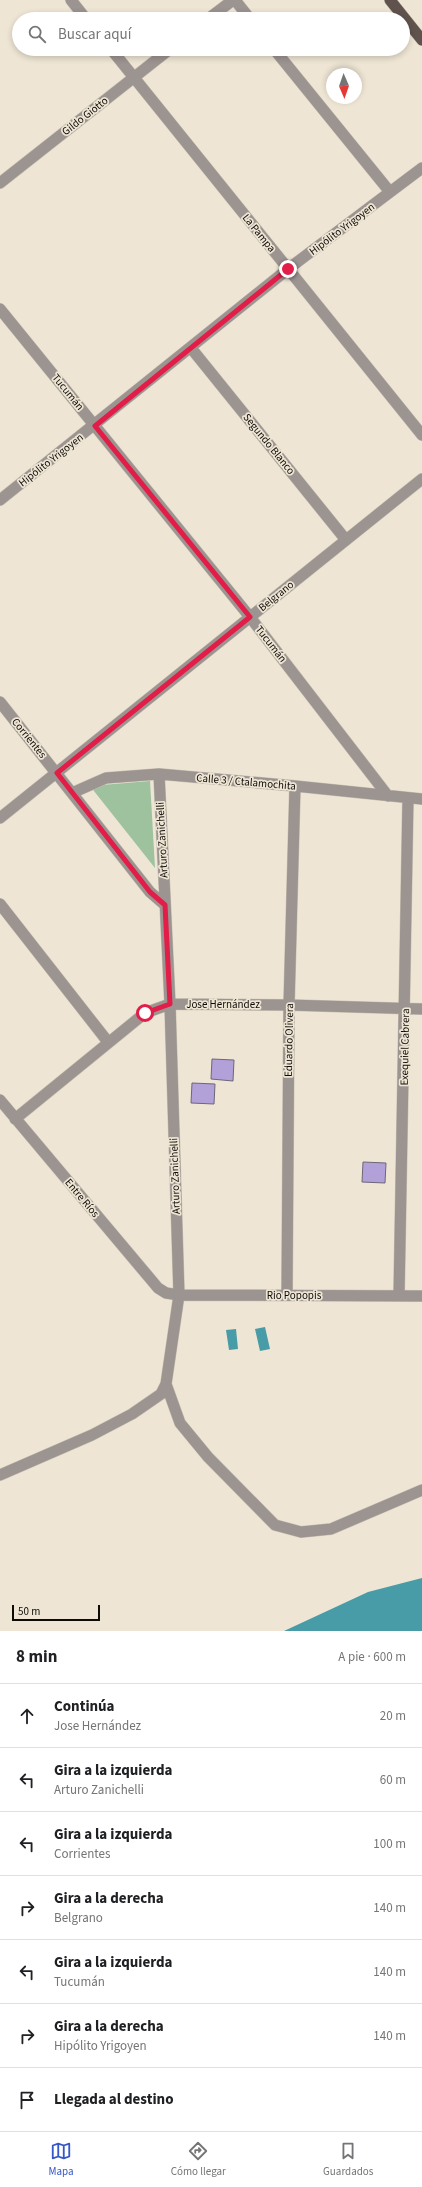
<!DOCTYPE html>
<html lang="es">
<head>
<meta charset="utf-8">
<style>
	body { margin:0; font-family:"Source Sans 3",sans-serif; background:#f2f2f2; color:#202124 }
	.compass { position:absolute; left:326px; top:68px; width:36px; height:36px; border-radius:50%; background:#fff; box-shadow:0 2px 6px #0003; rotate:178deg }
	.scale { position:absolute; left:12px; bottom:10px; width:88px; box-sizing:border-box; padding-left:4px; border:2px solid #0e0b06; border-top:0; font-size:11px; line-height:14px; white-space:nowrap; color:#0e0b06; -webkit-text-stroke:3px #eee5d4; paint-order:stroke }
	.stop { position:absolute; width:12px; height:12px; margin:-9px; border:3px solid #e11d48; border-radius:50%; background:#fff }
	.stop.end { background:#e11d48; border-color:#fff; box-shadow:0 1px 4px #0008 }
	.list { margin:0; padding:0; list-style:none }
	h2 { display:flex; justify-content:space-between; align-items:center; height:52px; margin:0; padding:0 16px; font-size:17px }
	h2 small { font-size:13px; font-weight:400; color:#757577 }
	.list li { display:grid; grid-template-columns:26px 1fr auto; gap:12px; align-items:center; box-sizing:border-box; height:64px; padding:0 16px; border-top:1px solid #e0e0e0 }
	.list b { display:block; font-size:15px; white-space:nowrap }
	.list p { margin:0; font-size:13px; white-space:nowrap; color:#757577 }
	.list em { font-size:13px; font-style:normal; color:#757577 }
	.icon { flex:none; width:22px; height:22px; fill:none; stroke:currentColor; stroke-width:2; stroke-linecap:round; stroke-linejoin:round }
	.map { position:relative; flex:none; width:422px; height:1631px; overflow:hidden }
	.search { position:absolute; background:#fff; box-shadow:0 2px 6px #0003; left:12px; right:12px; top:12px; height:44px; display:flex; align-items:center; gap:10px; box-sizing:border-box; padding:0 14px; border-radius:22px; color:#757577; font-size:15px }
	.sheet { height:500px; background:#fff }
	nav { display:flex; justify-content:space-around; align-items:center; box-sizing:border-box; height:56px; border-top:1px solid #e0e0e0; background:#fff; font-size:11px; color:#757577 }
	nav a { display:grid; justify-items:center; gap:2px }
	nav .on { color:#3557c7 }
	.map>svg:first-child { display:block }
</style>
</head>
<body>
<div class="map">
<svg width="422" height="1631" viewBox="0 0 422 1631">
	<rect width="100%" height="100%" fill="#eee5d4"/>
	<path fill="#9ec19e" d="M150 781 155 868 90 786Z"/>
	<path fill="#489ca7" d="M265 1327 270 1349 260 1351 255 1329Z
		M236 1329 238 1349 229 1350 226 1330Z
		M422 1578V1631H284L368 1592Z"/>
	<path fill="#b2a0d8" stroke="#6c6777" d="M212 1059 234 1060 233 1081 211 1079Z
		M192 1083 215 1084 214 1104 191 1103Z
		M363 1162 386 1163 385 1183 362 1182Z"/>
	<g fill="none" stroke-linecap="round" stroke-linejoin="round">
		<g stroke="#cac2b3" stroke-width="12">
			<path id="minor" d="M71 0 86 19
				M235 0 250 19
				M208 19 233 0
				M111 49 422 435
				M274 49 390 192
				M0 183 170 49
				M0 309 250 617 388 796
				M191 348 346 540
				M0 500 288 269 422 168
				M0 702 150 892 165 905
				M72 793 106 778 159 774 295 786 422 799
				M0 818 422 479
				M0 904 108 1042
				M0 1100 158 1288 166 1293 179 1295 422 1296
				M15 1119 145 1013 170 1004 289 1005 422 1009
				M287 1294 289 1005 295 786
				M399 1296 408 798
				M166 1384 180 1423 208 1457 275 1525 301 1532 331 1529 422 1490
				M0 1475 92 1435 132 1414 161 1394 166 1384 179 1295 170 1004 159 774"/>
		</g>
		<g stroke="#cac2b3" stroke-width="12">
			<path id="primary" d="M390 0 422 40"/>
		</g>
		<use href="#minor" stroke="#9c9491" stroke-width="11"/>
		<use href="#primary" stroke="#60524c" stroke-width="11"/>
	</g>
	<g fill="none" stroke-linecap="round" stroke-linejoin="round">
		<path stroke="#e11d48" stroke-width="5" d="M145 1013 170 1004 165 905 150 892 57 773 250 617 95 426 288 269"/>
	</g>
	<g text-anchor="middle" dominant-baseline="central" stroke-width="3.5" stroke-linejoin="round" paint-order="stroke">
		<g font-size="11" fill="#0e0b06" stroke="#eee5d4">
			<text transform="translate(85 116) rotate(-38)">Gildo Giotto</text>
			<text transform="translate(342 229) rotate(-37)">Hipólito Yrigoyen</text>
			<text transform="translate(259 233) rotate(51)">La Pampa</text>
			<text transform="translate(68 392) rotate(51)">Tucumán</text>
			<text transform="translate(269 444) rotate(51)">Segundo Blanco</text>
			<text transform="translate(51 460) rotate(-38)">Hipólito Yrigoyen</text>
			<text transform="translate(276 596) rotate(-39)">Belgrano</text>
			<text transform="translate(271 644) rotate(52)">Tucumán</text>
			<text transform="translate(29 738) rotate(51)">Corrientes</text>
			<text transform="translate(246 782) rotate(5)">Calle 3 / Ctalamochita</text>
			<text transform="translate(162 840) rotate(-93)">Arturo Zanichelli</text>
			<text x="223" y="1004">Jose Hernández</text>
			<text transform="translate(289 1040) rotate(-89)">Eduardo Olivera</text>
			<text transform="translate(405 1047) rotate(-89)">Exequiel Cabrera</text>
			<text transform="translate(175 1176) rotate(-92)">Arturo Zanichelli</text>
			<text transform="translate(82 1198) rotate(50)">Entre Ríos</text>
			<text x="294" y="1295">Rio Popopis</text>
		</g>
	</g>
</svg>
<svg class="compass" viewBox="-18 -18 36 36"><path d="M0-13l5 13h-10z" fill="#e53935"/><path d="M0 13l5-13h-10z" fill="#757577"/></svg>
<div class="scale">50 m</div>
<div class="stop" style="left:145px;top:1013px"></div>
<div class="stop end" style="left:288px;top:269px"></div>
<div class="search"><svg class="icon" aria-label="search" viewBox="0 0 24 24"><circle cx="10" cy="10" r="6"/><path d="M15 15l6 6"/></svg>Buscar aquí</div>
</div>
<section class="sheet">
<h2>8 min<small>A pie · 600 m</small></h2>
<ul class="list">
<li><svg class="icon" aria-label="ahead" viewBox="0 0 24 24"><path d="M12 20V5M6 11l6-6 6 6"/></svg><div><b>Continúa</b><p>Jose Hernández</p></div><em>20 m</em></li>
<li><svg class="icon" aria-label="left" viewBox="0 0 24 24"><path d="M17 20v-9H6M10 6l-5 5 5 5"/></svg><div><b>Gira a la izquierda</b><p>Arturo Zanichelli</p></div><em>60 m</em></li>
<li><svg class="icon" aria-label="left" viewBox="0 0 24 24"><path d="M17 20v-9H6M10 6l-5 5 5 5"/></svg><div><b>Gira a la izquierda</b><p>Corrientes</p></div><em>100 m</em></li>
<li><svg class="icon" aria-label="right" viewBox="0 0 24 24"><path d="M7 20v-9h11M14 6l5 5-5 5"/></svg><div><b>Gira a la derecha</b><p>Belgrano</p></div><em>140 m</em></li>
<li><svg class="icon" aria-label="left" viewBox="0 0 24 24"><path d="M17 20v-9H6M10 6l-5 5 5 5"/></svg><div><b>Gira a la izquierda</b><p>Tucumán</p></div><em>140 m</em></li>
<li><svg class="icon" aria-label="right" viewBox="0 0 24 24"><path d="M7 20v-9h11M14 6l5 5-5 5"/></svg><div><b>Gira a la derecha</b><p>Hipólito Yrigoyen</p></div><em>140 m</em></li>
<li><svg class="icon" aria-label="arrive" viewBox="0 0 24 24"><path d="M6 21V4h12l-3 4 3 4H6"/></svg><div><b>Llegada al destino</b></div></li>
</ul>
</section>
<nav>
<a class="on"><svg class="icon" aria-label="map" viewBox="0 0 24 24"><path d="M3 6l6-2 6 2 6-2v14l-6 2-6-2-6 2zM9 4v14M15 6v14"/></svg>Mapa</a>
<a><svg class="icon" aria-label="directions" viewBox="0 0 24 24"><path d="M12 3l9 9-9 9-9-9zM9 14v-3h6M13 9l2 2-2 2"/></svg>Cómo llegar</a>
<a><svg class="icon" aria-label="saved" viewBox="0 0 24 24"><path d="M7 4h10v16l-5-4-5 4z"/></svg>Guardados</a>
</nav>
</body>
</html>
